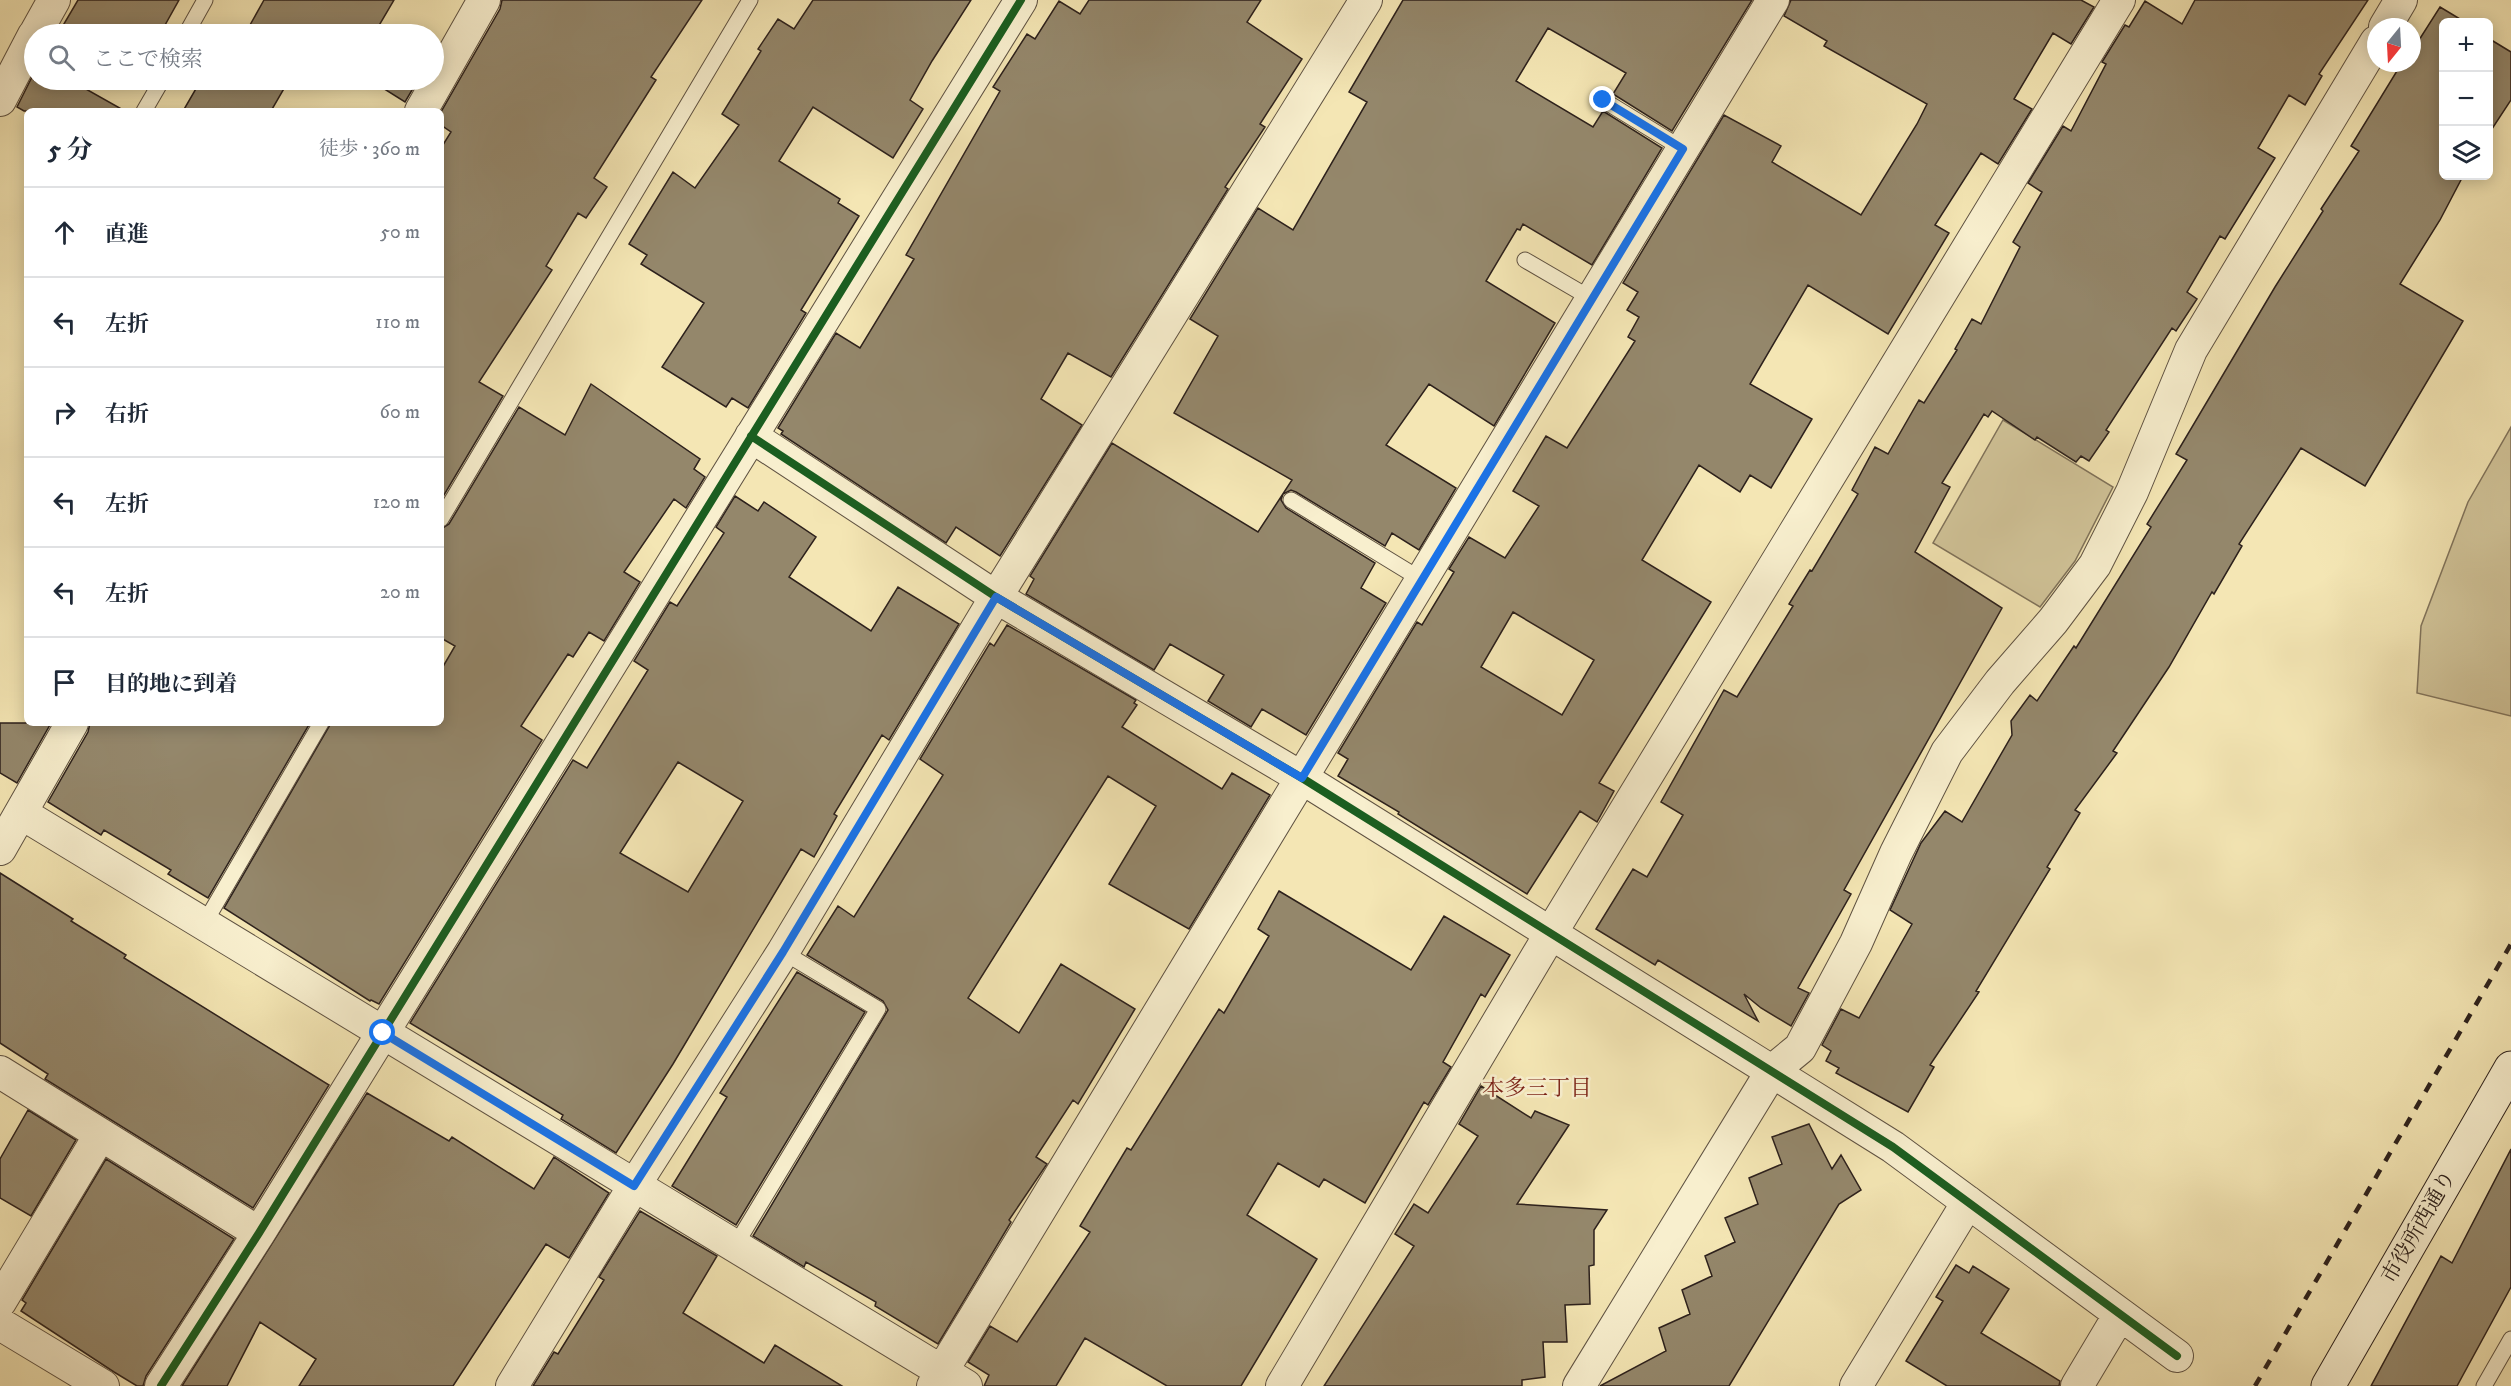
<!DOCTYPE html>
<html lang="ja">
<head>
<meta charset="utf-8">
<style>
	body { margin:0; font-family:"IM FELL DW Pica","Noto Serif JP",serif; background:#f6f6f7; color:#1f2937 }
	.controls { position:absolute; right:18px; top:18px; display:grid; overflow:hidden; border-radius:9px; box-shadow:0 3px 15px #0003 }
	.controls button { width:54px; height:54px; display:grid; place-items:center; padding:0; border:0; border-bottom:2px solid #e0e1e3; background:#fff; color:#1f2937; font:30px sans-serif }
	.compass { position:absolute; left:2367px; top:18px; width:54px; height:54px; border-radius:50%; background:#fff; box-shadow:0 3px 15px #0003; rotate:198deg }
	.stop { position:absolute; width:18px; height:18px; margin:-14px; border:4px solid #1a73e8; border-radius:50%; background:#fff }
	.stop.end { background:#1a73e8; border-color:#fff; box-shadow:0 2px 6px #0008 }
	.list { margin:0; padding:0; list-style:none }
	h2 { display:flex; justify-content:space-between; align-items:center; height:78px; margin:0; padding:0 24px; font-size:26px }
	h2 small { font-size:20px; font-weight:400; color:#747a83 }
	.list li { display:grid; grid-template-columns:39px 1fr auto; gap:18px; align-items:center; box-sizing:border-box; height:90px; padding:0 24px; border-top:2px solid #e0e1e3 }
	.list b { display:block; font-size:22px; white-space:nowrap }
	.list em { font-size:20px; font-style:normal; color:#747a83 }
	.icon { flex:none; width:33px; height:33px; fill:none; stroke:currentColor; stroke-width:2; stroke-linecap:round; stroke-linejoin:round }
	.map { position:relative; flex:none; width:2511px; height:1386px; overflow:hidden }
	.search { position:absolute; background:#fff; box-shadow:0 3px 15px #0003; left:24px; top:24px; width:420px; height:66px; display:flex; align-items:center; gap:15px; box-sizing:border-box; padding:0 21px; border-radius:33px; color:#747a83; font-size:22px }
	.panel { position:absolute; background:#fff; box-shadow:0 3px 15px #0003; left:24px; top:108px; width:420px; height:618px; border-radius:9px }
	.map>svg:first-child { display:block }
</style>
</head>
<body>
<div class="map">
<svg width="2511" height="1386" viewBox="0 0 2511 1386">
	<rect width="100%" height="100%" fill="#f4e6b4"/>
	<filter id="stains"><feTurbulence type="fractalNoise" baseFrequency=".00333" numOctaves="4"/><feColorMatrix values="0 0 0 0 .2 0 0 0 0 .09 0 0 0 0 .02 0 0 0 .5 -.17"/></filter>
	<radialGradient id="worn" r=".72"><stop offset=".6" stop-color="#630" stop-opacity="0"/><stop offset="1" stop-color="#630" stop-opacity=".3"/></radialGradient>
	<path fill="#d2c59a" stroke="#80735b" stroke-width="1.5" d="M2003 420 2113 487 2075 561 2040 607 1933 543Z
		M2511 427V716L2417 693 2421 626 2468 502Z"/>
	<path fill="#94876b" stroke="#2d211c" stroke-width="1.5" fill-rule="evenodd" d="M78 0H179L160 34H58Z
		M264 0H394L374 34H245Z
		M502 0H702L651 77 656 80 594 178 607 187 586 218 578 213 546 266 552 270 479 382 503 396 441 500V148L451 132 441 125V112L500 9Z
		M813 0H971L932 61 910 100 923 109 893 158 813 107 779 161 840 199 838 203 859 216 801 310 806 313 748 408 732 398 726 407 662 367 704 303 641 264 647 255 629 244 673 172 695 188 739 125 722 114 761 51 758 49 778 19 794 29Z
		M1089 0H1261L1247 22 1302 59 1260 124 1265 127 1225 187 1228 189 1111 377 1068 353 1041 399 1082 425 1000 556 956 527 946 543 781 434 783 431 778 428 836 333 860 348 914 259 906 255 1000 91 993 87 1027 34 1035 39 1059 1 1080 14Z
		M1403 0H1752L1672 131 1613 94 1626 73 1548 28 1516 81 1593 127 1603 111 1662 148 1592 265 1523 224 1520 230 1517 229 1486 281 1555 323 1494 426 1429 384 1386 445 1456 488 1419 550 1392 533 1385 546 1296 492 1291 490 1283 494 1281 500 1286 508 1375 563 1361 588 1386 603 1306 735 1262 709 1251 727 1208 701 1224 675 1170 644 1154 670 1026 594 1034 579 1030 576 1112 443 1258 532 1292 480 1174 413 1218 336 1190 319 1258 208 1293 230 1367 102 1349 92Z
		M1791 0H2081L2094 7 2071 44 2053 33 2014 99 2032 109 1998 164 1981 153 1935 225 1949 233 1888 334 1808 285 1750 384 1812 419 1771 488 1750 475 1740 492 1699 465 1642 560 1711 602 1599 783 1614 791 1597 822 1580 811 1527 894 1398 814 1399 812 1338 776 1348 759 1338 753 1417 622 1422 625 1454 572 1449 569 1469 537 1505 558 1539 506 1513 491 1546 436 1567 448 1635 341 1628 337 1639 317 1627 310 1638 292 1623 283 1724 115 1781 146 1772 162 1861 215 1917 124 1927 104 1824 46 1827 41 1784 16ZM1513 612 1594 660 1562 715 1481 667Z
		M2195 0H2368L2319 74 2322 76 2305 105 2289 95 2258 148 2275 158 2225 239 2220 236 2187 292 2197 299 2176 331 2172 328 2106 430 2109 432 2089 461 2081 456 2076 462 2037 437 2035 440 1992 411 1988 417 1984 414 1942 483 1950 487 1915 552 2002 608 1844 890 1851 894 1798 988 1809 993 1791 1026 1761 1008 1744 994 1758 1021 1658 960 1655 965 1596 929 1633 869 1647 877 1683 815 1661 802 1724 690 1737 697 1793 606 1789 604 1810 570 1812 571 1858 494 1852 490 1875 447 1888 454 1919 400 1924 403 1957 350 1955 349 1972 319 1981 324 2020 247 2013 242 2042 192 2028 183 2063 126 2071 131 2106 64 2102 62 2125 25 2129 27 2145 1 2182 24Z
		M2440 7 2465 22H2444V176H2463L2440 220 2400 284 2463 321 2365 486 2301 448 2294 459 2239 544 2242 546 2214 594 2212 592 2169 667 2113 751 2117 753 2075 810 2080 813 2047 867 2050 869 1976 991 1979 992 1930 1065 1934 1067 1908 1112 1836 1073 1839 1068 1826 1061 1831 1051 1822 1045 1841 1009 1859 1018 1912 924 1890 910 1921 843 1945 811 1962 822 2012 735 2011 721 2030 695 2037 701 2074 646 2076 648 2151 527 2147 524 2187 460 2176 454 2275 287 2323 211 2321 209 2359 151 2351 146 2400 66 2401 67 2404 63H2412V51Z
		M2488 38 2511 52V100L2488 135Z
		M34 73V80H70L125 111H24L17 107Z
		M201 80H289L271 111H183Z
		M370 80H418L405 102Z
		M591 384 700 459 694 469 705 477 686 508 674 499 624 572 640 582 604 641 589 632 573 657 568 654 521 726 542 740 379 1004 371 1000 370 1001 224 908 331 723H441V670L455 646 441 638V529L449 524 519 407 565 435Z
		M735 496 758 511 764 502 816 537 789 577 871 631 898 587 959 624 889 740 882 735 834 814 837 816 814 857 801 849 673 1064 616 1153 561 1119 563 1115 410 1023 573 760 587 768 648 670 634 661 670 602 677 606 724 533 716 527ZM678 762 743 801 688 892 620 853Z
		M1007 625 1136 700 1134 703 1137 705 1122 727 1222 789 1232 773 1270 795 1189 929 1109 884 1156 806 1108 776 968 998 1019 1033 1061 964 1135 1009 1078 1104 1073 1100 1036 1157 1047 1164 1009 1220 1011 1222 938 1344 875 1306 876 1302 806 1262 804 1267 753 1236 888 1010 883 1001 807 955 838 906 854 917 943 775 920 759 990 643 994 646Z
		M0 723H51L17 783 0 773Z
		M90 723H310L208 898 168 874 171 870 104 830 101 835 48 802 88 732Z
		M0 873 73 919 71 921 126 955 124 958 329 1085 253 1208 45 1079 48 1074 0 1043Z
		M1279 891 1411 970 1444 916 1510 955 1485 997 1481 994 1443 1062 1451 1067 1428 1105 1424 1102 1365 1203 1324 1179 1319 1187 1278 1163 1247 1215 1317 1259 1241 1386H1167L1085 1338 1056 1386H984L989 1375 968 1362 990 1326 1017 1342 1090 1232 1080 1226 1127 1148 1131 1150 1219 1009 1224 1013 1269 936 1258 929Z
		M797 972 865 1012 736 1225 672 1186 727 1097 720 1093Z
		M1481 1086 1531 1118 1535 1111 1569 1125 1517 1204 1607 1210 1594 1230V1265L1589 1266 1590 1304 1565 1305 1567 1342H1543L1545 1377 1522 1380V1386H1324L1414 1246 1395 1234 1414 1204 1428 1213 1478 1136 1459 1124Z
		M367 1093 449 1141 452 1137 534 1189 554 1157 609 1193 569 1258 546 1244 453 1386H299L316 1359 260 1322 227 1386H182Z
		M28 1110 76 1140 31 1216 0 1198V1159Z
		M1809 1124 1832 1169 1841 1155 1861 1190 1839 1204 1729 1386H1600L1666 1351 1659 1328 1690 1314 1682 1290 1712 1276 1705 1256 1735 1242 1725 1218 1758 1204 1749 1178 1782 1164 1772 1137Z
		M2511 1149V1287L2457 1386H2371L2441 1256 2452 1263Z
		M106 1159 234 1239 146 1376 143 1386H137L114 1372 21 1311 26 1303 22 1300Z
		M640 1211 717 1256 683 1313 764 1363 775 1345 842 1386H533L554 1352 558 1354 604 1280 599 1277Z
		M1956 1265 1969 1273 1973 1266 2009 1289 1981 1333 2060 1381 2059 1386H1947L1906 1361 1943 1301 1936 1297Z"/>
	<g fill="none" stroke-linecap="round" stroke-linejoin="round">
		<g stroke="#5f5242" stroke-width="17">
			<path id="lane" d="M186 34 205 0
				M1603 100 1683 149
				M144 111 162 80
				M1525 260 1592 299
				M1291 500 1422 580
				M441 519 750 0
				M204 924 321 723
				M735 1246 878 1009 783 952
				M2484 1386 2511 1339"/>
		</g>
		<g stroke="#5f5242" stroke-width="34">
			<path id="street" d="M2385 27 2401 0
				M35 34 54 0
				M0 100 34 35
				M421 111 484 0
				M751 436 996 597 1302 778 1893 1147 2177 1356
				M21 813 966 1386
				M0 849 72 723
				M0 1072 259 1233
				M0 1302 100 1135
				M0 1324 103 1386
				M161 1386 259 1233 1021 0
				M512 1386 634 1186 783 952 996 597 1366 0
				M933 1386 1773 0
				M1282 1386 1551 933 2119 0
				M1579 1386 1772 1071 1800 1048 1856 943 1896 853 1947 752 2000 682 2053 621 2095 565 2132 492 2191 350 2376 42
				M1856 1386 1968 1202
				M2077 1386 2120 1314"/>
		</g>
		<g stroke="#2d211c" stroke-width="35">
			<path id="secondary" d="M2328 1386 2511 1068"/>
		</g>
		<use href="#lane" stroke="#f8efce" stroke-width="15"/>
		<use href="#street" stroke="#f8efce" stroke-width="32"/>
		<use href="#secondary" stroke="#f8efce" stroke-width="33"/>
		<path stroke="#2d211c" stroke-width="4.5" stroke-dasharray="10 10" stroke-linecap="butt" d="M2255 1386 2511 944"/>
		<g stroke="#f8efce" stroke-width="11">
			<path id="cycleway" d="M751 436 996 597 1302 778 1893 1147 2177 1356
				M161 1386 259 1233 1021 0"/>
		</g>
		<use href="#cycleway" stroke="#1b5e20" stroke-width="8"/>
	</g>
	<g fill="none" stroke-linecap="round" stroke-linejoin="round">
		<path stroke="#1a73e8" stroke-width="8" d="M383 1033 634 1186 783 952 996 597 1302 778 1683 149 1603 100"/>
	</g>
	<g text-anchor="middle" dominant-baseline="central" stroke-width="5" stroke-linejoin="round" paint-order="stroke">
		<g font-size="21" fill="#2d211c" stroke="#f8efce">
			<text transform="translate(2419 1227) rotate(-60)">市役所西通り</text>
		</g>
		<g font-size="22" fill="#7a1f14" stroke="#f8efce">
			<text x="1537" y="1088">本多三丁目</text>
		</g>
	</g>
	<rect width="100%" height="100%" filter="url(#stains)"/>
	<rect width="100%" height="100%" fill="url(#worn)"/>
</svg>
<div class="controls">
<button>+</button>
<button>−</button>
<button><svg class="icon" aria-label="layers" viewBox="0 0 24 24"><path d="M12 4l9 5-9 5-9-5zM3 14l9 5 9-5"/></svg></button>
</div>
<svg class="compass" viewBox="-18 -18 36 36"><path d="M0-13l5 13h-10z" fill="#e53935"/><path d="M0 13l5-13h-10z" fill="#747a83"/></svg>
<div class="stop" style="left:383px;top:1033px"></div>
<div class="stop end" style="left:1603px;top:100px"></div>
<div class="search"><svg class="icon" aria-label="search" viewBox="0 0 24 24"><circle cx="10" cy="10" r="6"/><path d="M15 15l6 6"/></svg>ここで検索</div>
<section class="panel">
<h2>5 分<small>徒歩 · 360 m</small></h2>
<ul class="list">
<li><svg class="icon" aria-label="ahead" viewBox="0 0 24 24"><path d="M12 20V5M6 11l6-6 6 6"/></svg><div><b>直進</b></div><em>50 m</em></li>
<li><svg class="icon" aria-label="left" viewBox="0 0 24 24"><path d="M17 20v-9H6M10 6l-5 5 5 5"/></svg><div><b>左折</b></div><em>110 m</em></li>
<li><svg class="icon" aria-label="right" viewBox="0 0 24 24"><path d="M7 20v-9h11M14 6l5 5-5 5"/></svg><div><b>右折</b></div><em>60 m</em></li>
<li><svg class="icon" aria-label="left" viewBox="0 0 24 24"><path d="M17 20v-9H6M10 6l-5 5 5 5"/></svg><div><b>左折</b></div><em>120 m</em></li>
<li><svg class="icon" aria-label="left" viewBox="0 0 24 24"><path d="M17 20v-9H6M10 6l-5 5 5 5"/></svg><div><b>左折</b></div><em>20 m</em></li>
<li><svg class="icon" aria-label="arrive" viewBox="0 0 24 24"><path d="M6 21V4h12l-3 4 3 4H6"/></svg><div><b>目的地に到着</b></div></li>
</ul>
</section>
</div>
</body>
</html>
